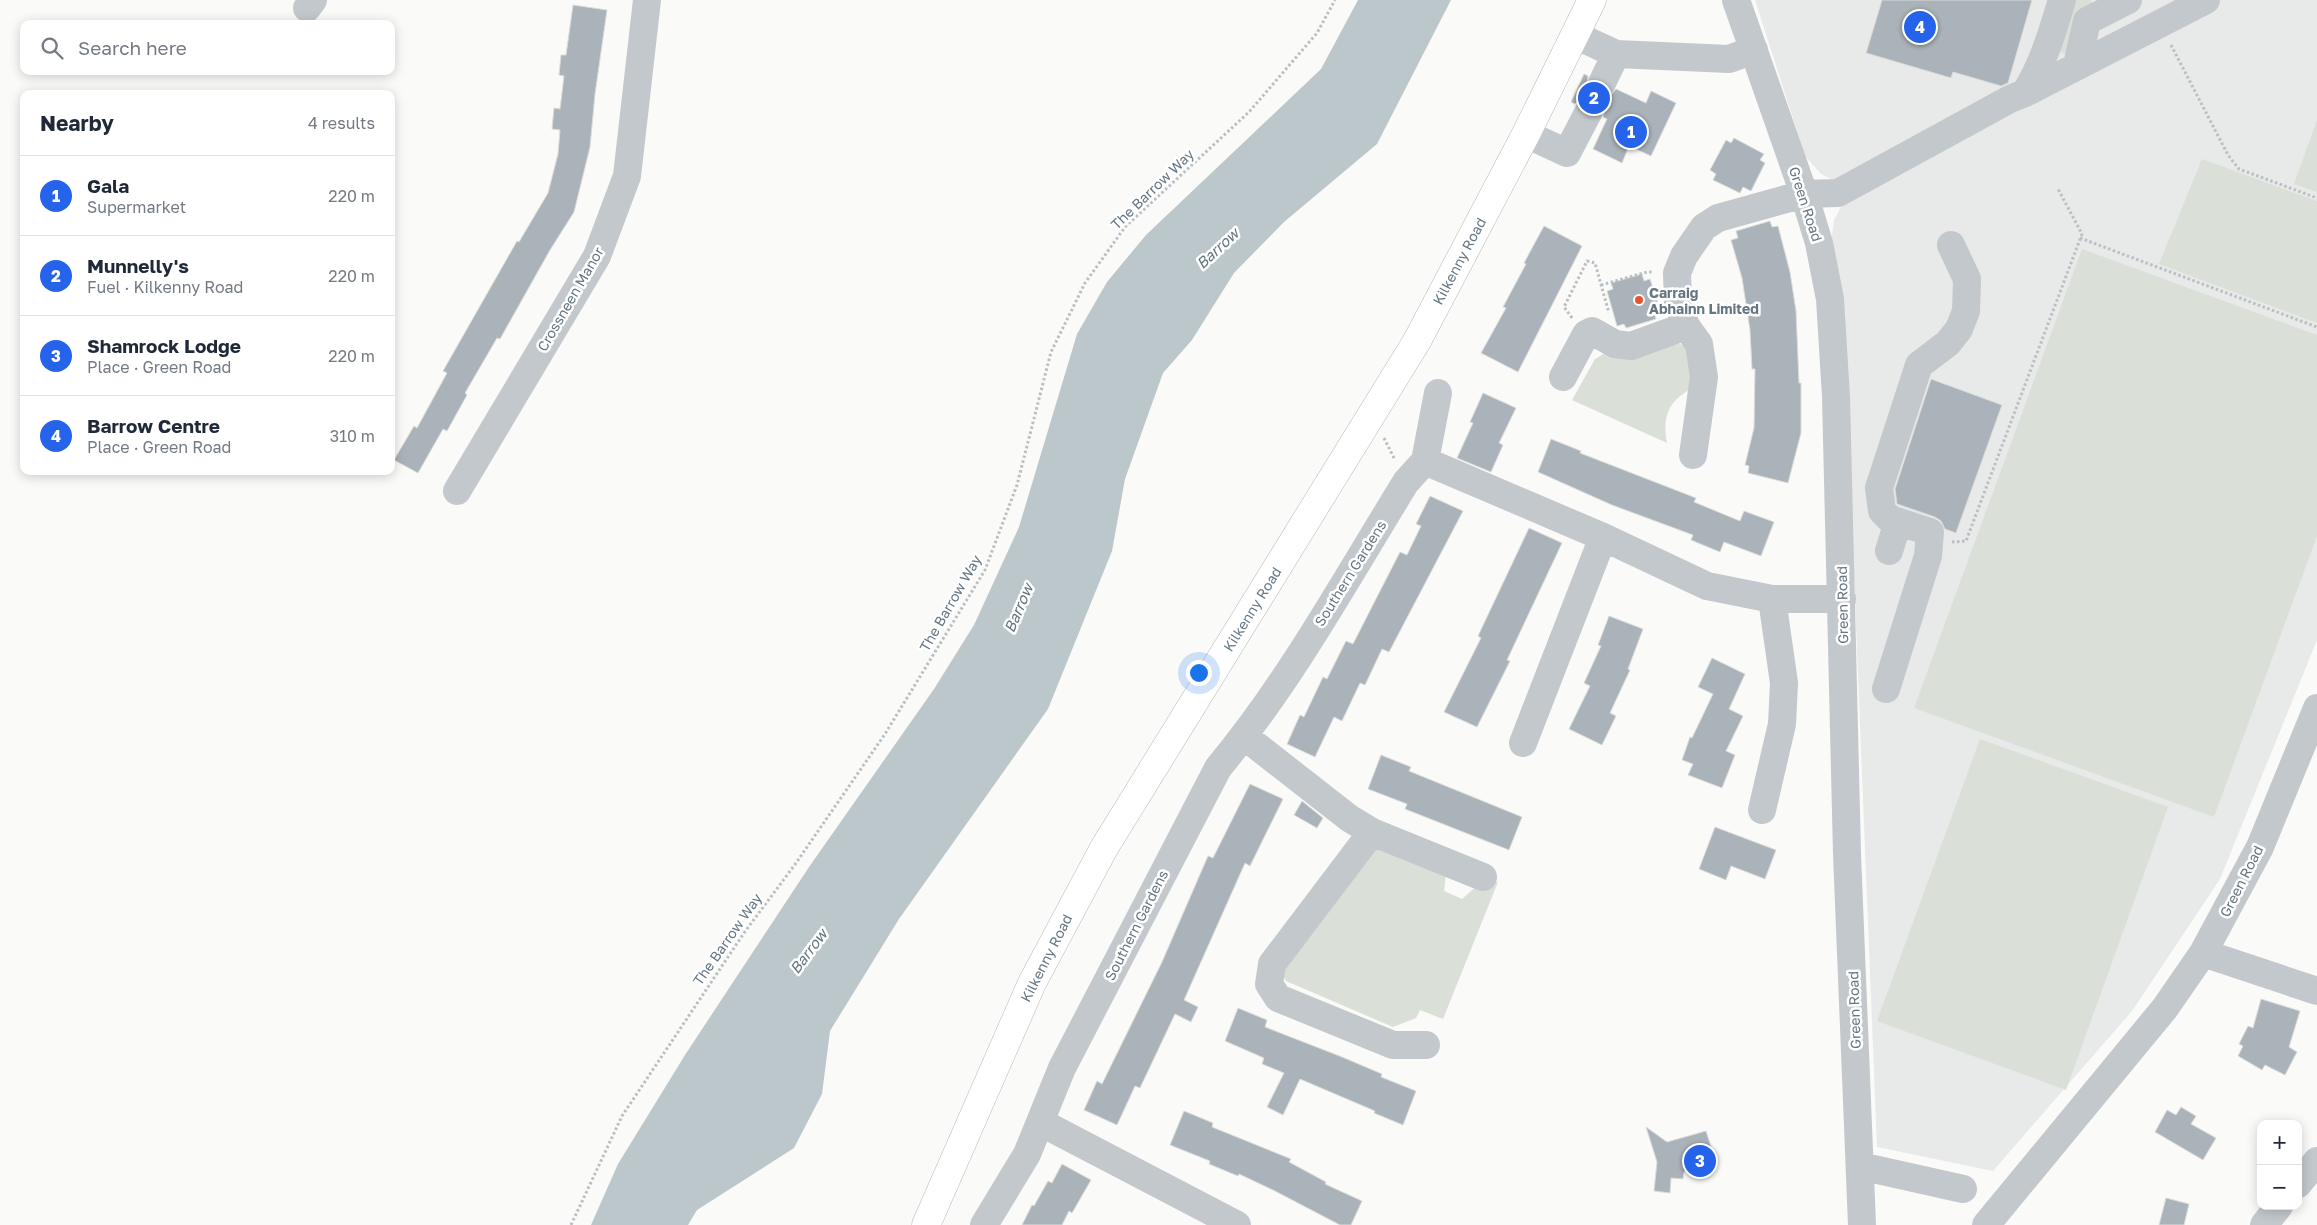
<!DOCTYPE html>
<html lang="en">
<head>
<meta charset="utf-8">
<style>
	body { margin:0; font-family:"Golos Text",sans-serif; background:#f2f2f3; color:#1f2937 }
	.controls { position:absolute; right:15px; bottom:15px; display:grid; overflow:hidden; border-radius:10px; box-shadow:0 2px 12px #0003 }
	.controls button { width:45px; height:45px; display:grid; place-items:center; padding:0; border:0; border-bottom:1px solid #e0e1e3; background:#fff; color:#1f2937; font:25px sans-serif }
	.you { position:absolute; left:1198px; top:672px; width:18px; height:18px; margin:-12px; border:4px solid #fff; border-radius:50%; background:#1a73e8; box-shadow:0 0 0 8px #1a73e833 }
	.badge { display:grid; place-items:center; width:32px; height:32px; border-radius:50%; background:#2563eb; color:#fff; font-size:16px; font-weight:700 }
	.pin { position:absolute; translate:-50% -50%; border:2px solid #fff; box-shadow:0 1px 5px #0006 }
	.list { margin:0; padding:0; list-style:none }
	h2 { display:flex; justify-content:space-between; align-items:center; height:65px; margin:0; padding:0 20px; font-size:21px }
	h2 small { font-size:16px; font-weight:400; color:#747a83 }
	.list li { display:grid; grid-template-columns:32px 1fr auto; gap:15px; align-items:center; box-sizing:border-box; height:80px; padding:0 20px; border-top:1px solid #e0e1e3 }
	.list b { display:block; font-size:19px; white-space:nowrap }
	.list p { margin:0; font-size:16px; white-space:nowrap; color:#747a83 }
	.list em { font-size:16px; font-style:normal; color:#747a83 }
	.icon { flex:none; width:28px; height:28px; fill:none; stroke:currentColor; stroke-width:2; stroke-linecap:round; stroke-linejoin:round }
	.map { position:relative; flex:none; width:2317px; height:1225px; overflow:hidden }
	.search { position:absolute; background:#fff; box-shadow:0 2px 12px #0003; left:20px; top:20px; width:375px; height:55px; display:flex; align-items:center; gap:12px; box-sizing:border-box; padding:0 18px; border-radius:10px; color:#747a83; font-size:19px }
	.panel { position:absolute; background:#fff; box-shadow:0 2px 12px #0003; left:20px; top:90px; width:375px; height:385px; border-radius:10px }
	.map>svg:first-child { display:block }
</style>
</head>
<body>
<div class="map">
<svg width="2317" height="1225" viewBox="0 0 2317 1225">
	<rect width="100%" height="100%" fill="#fafaf8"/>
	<path fill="#e8e9e9" d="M1755 0H2317V640L2220 879 2132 1011 1993 1171 1877 1147 1843 303 1830 250 1834 220 1841 207 1835 181 1821 174 1805 156Z"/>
	<path fill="#dadfd7" d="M2073 0H2091L2093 4 2067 54 2056 51Z
		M2317 120V192L2294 184Z
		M2202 159 2317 201V323L2159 264Z
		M2082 249 2317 335V536L2214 817 1914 708Z
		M1679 344 1687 346 1690 349 1691 389C1668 401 1662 418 1667 443L1572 400 1595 359 1607 352Z
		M1980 739 2168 807 2066 1090 1877 1021Z
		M1384 843 1446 873 1444 891 1462 899 1479 884 1498 882 1443 1019 1420 1010 1416 1018 1393 1027 1286 981 1281 972 1368 854Z"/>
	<path fill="#bbc7cb" d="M1358 0H1451L1377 144 1284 222 1234 273 1192 340 1163 373 1125 479 1112 551 1048 709 899 919 830 1031 822 1094 794 1148 697 1210 688 1225H591L618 1164 685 1055 809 867 934 689 974 625 1019 527 1077 334 1107 282 1146 235 1321 69Z"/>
	<path fill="#aab3b9" stroke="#dcdcda" d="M1882 0H2032L2008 83 2001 86 1953 72 1951 78 1866 53Z
		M573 5 607 10 595 94 590 147 574 212 550 250 500 339 497 338 465 393 467 395 447 431 443 429 418 473 394 460 414 426 417 428 447 373 443 371 517 241 519 242 548 193 558 154 560 130 552 129 554 108 560 109 564 76 559 75 561 55H566Z
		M1584 74 1588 76 1587 85 1589 91 1595 97 1588 95 1581 98 1575 104 1571 102Z
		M1616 89 1646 103 1651 91 1676 103 1651 156 1629 146 1622 163 1593 149 1607 119 1603 117 1605 110 1602 103 1597 97 1604 98 1610 96Z
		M1734 138 1764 154 1760 160 1765 163 1751 191 1743 187 1740 193 1713 180 1716 174 1710 170 1726 140 1731 143Z
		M1770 221 1772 227 1778 226 1790 272 1796 311 1799 383H1801V433L1788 483 1748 473 1749 466 1745 465 1754 428 1755 369H1752L1750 330 1742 278 1731 240 1738 238 1736 231Z
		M1544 226 1582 246 1518 372 1481 353 1506 308 1503 307 1526 264 1524 263Z
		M1642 274 1644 281 1650 279 1660 310 1654 312 1656 319 1626 328 1624 324 1617 326 1607 291 1613 289 1611 283Z
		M1931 379 2002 405 1956 533 1945 529 1941 521 1935 517 1897 504 1895 489Z
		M1483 393 1516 408 1499 443 1503 445 1491 472 1457 458 1473 423 1470 422Z
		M1551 439 1581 451 1580 453 1696 498 1694 502 1740 521 1744 511 1774 522 1761 556 1724 542 1720 552 1691 540 1693 535 1612 505 1538 472Z
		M1430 496 1463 511 1389 652 1382 649 1365 685 1360 683 1342 721 1334 717 1315 757 1287 744 1300 715 1304 717 1323 677 1327 679 1346 641 1353 644 1400 552 1407 555 1421 526 1416 524Z
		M1529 528 1562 543 1507 660 1510 661 1477 727 1444 712 1481 638 1478 636Z
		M1609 616 1643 629 1628 669 1630 670 1610 713 1616 716 1602 745 1569 729 1590 686 1584 683 1601 646 1598 645Z
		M1712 658 1745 674 1729 709 1743 716 1726 751 1735 755 1722 788 1688 775 1693 764 1682 760 1690 737 1692 738 1713 694 1698 687Z
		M1381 755 1411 767 1409 771 1522 817 1509 850 1405 809 1407 804 1368 789Z
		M1250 784 1283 799 1250 866 1245 863 1184 1000 1198 1007 1191 1022 1175 1014 1140 1088 1135 1086 1117 1125 1084 1110 1097 1081 1102 1084 1162 962 1208 856 1213 858Z
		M1302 801 1323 818 1317 828 1294 815Z
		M1715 827 1776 850 1765 879 1731 866 1726 880 1699 869Z
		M2261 999 2300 1011 2289 1047 2297 1052 2285 1075 2265 1065 2262 1070 2238 1056 2243 1046 2239 1044 2248 1026 2253 1028Z
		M1238 1008 1267 1020 1265 1027 1342 1057 1382 1074 1381 1077 1416 1091 1403 1125 1374 1113 1375 1111 1300 1079 1283 1115 1267 1107 1284 1073 1262 1064 1264 1058 1225 1041Z
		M2181 1107 2196 1116 2191 1124 2216 1138 2203 1160 2155 1132 2167 1110 2176 1115Z
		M1184 1111 1213 1123 1212 1127 1291 1159 1289 1162 1326 1182 1325 1184 1362 1201 1351 1225H1340L1275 1191 1239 1174 1238 1176 1209 1164 1210 1161 1170 1145Z
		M1646 1127 1667 1142 1706 1131 1716 1162 1684 1172 1683 1179 1671 1178 1670 1193 1654 1191 1657 1162Z
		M1062 1164 1091 1180 1072 1213 1069 1211 1062 1225H1022L1032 1205 1034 1206 1048 1181 1052 1183Z
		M2166 1198 2189 1204 2184 1225H2159Z"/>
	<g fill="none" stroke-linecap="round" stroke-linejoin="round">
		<g stroke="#b5babe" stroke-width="29">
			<path id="major" d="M926 1225 1032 983 1104 848 1417 341 1526 134 1592 0"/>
		</g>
		<path stroke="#bbbfc2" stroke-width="3" stroke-dasharray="2.5 2.5" stroke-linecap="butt" d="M2171 45 2228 155 2239 169 2317 198
			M2080 238 2317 327
			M1601 285 1647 272H1654
			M1572 318 1564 307 1587 261 1595 263 1609 313
			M1384 438 1395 460
			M1952 542 1966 541 2082 234 2058 189
			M571 1225 622 1116 744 933 796 863 885 734 985 570 1017 485 1051 352 1085 283 1125 227 1249 112 1317 33 1335 0"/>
		<path stroke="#c3c8cc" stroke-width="28" d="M1736 0 1804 194 1819 243 1830 299 1836 397 1847 854 1862 1225
			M307 8 313 0
			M1575 35 1616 54 1602 83
			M1616 54 1729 59 1754 50
			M2077 65 2087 21 2128 0
			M2025 93C2043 64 2052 33 2062 0
			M1526 134 1567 153 1589 111
			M1563 377 1586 334 1592 331 1615 344 1631 346 1686 326
			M1438 393 1425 461 1603 537 1707 586 1772 599H1842
			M1693 455 1704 377 1699 344 1686 326 1678 302 1677 273 1684 256 1704 227 1718 218 1804 194 1838 193 2010 99 2025 93 2206 0
			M457 491 597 256 627 176 647 0
			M1889 551 1898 522
			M1886 689 1928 556 1930 532 1890 519 1882 511 1879 488 1919 365 1948 343 1959 329 1966 311 1967 279 1951 245
			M1244 736 1349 818 1372 832 1483 877
			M1523 743 1603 537
			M1762 810 1782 724 1784 683 1772 599
			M1372 832 1272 964 1269 984 1278 998 1393 1045H1426
			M2203 953 2317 991
			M1040 1122 1237 1225
			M1860 1166 1963 1189
			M2298 1184 2317 1161
			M984 1225 1027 1154 1062 1068 1218 768C1291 680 1346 579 1406 482L1425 461
			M1986 1225 2165 1008 2203 953 2260 847 2317 708
			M2264 1225 2279 1206"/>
		<use href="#major" stroke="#fff" stroke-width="28"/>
	</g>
	<circle fill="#e4572e" stroke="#fff" stroke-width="2" cx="1639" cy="300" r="5"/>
	<g text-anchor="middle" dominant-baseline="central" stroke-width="5" stroke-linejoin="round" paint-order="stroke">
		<g font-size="14" fill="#657683" stroke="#fff">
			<text transform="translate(1152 189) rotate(-44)">The Barrow Way</text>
			<text transform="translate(1806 204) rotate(72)">Green Road</text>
			<text transform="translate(1459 261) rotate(-62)">Kilkenny Road</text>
			<text transform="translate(570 299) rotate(-60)">Crossneen Manor</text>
			<text transform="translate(1350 573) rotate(-58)">Southern Gardens</text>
			<text transform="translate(950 603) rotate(-60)">The Barrow Way</text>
			<text transform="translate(1842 605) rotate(-91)">Green Road</text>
			<text transform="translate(1252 609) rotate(-58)">Kilkenny Road</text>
			<text transform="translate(2241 881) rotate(-63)">Green Road</text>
			<text transform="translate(1136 925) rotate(-63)">Southern Gardens</text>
			<text transform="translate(727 939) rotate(-55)">The Barrow Way</text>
			<text transform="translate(1046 958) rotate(-63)">Kilkenny Road</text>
			<text transform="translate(1854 1010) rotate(-92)">Green Road</text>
		</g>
		<g font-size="14" font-weight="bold" fill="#657683" stroke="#fff" text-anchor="start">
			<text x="1649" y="292">Carraig<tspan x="1649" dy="16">Abhainn Limited</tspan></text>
		</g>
		<g font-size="15" font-style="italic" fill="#60757c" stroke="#fff">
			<text transform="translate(1217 248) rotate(-43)">Barrow</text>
			<text transform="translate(1018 608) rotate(-67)">Barrow</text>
			<text transform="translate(808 951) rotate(-53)">Barrow</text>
		</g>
	</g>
</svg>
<div class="controls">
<button>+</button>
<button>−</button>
</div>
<div class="you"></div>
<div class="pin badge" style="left:1631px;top:132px">1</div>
<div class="pin badge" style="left:1594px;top:98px">2</div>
<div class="pin badge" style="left:1700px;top:1161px">3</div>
<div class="pin badge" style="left:1920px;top:27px">4</div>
<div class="search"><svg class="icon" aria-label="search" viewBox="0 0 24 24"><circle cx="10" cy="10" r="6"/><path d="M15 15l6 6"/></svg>Search here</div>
<section class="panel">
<h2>Nearby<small>4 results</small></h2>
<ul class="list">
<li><span class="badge">1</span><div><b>Gala</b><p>Supermarket</p></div><em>220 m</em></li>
<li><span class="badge">2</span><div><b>Munnelly's</b><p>Fuel · Kilkenny Road</p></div><em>220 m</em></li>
<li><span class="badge">3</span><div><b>Shamrock Lodge</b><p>Place · Green Road</p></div><em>220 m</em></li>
<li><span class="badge">4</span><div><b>Barrow Centre</b><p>Place · Green Road</p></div><em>310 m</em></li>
</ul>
</section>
</div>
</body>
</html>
